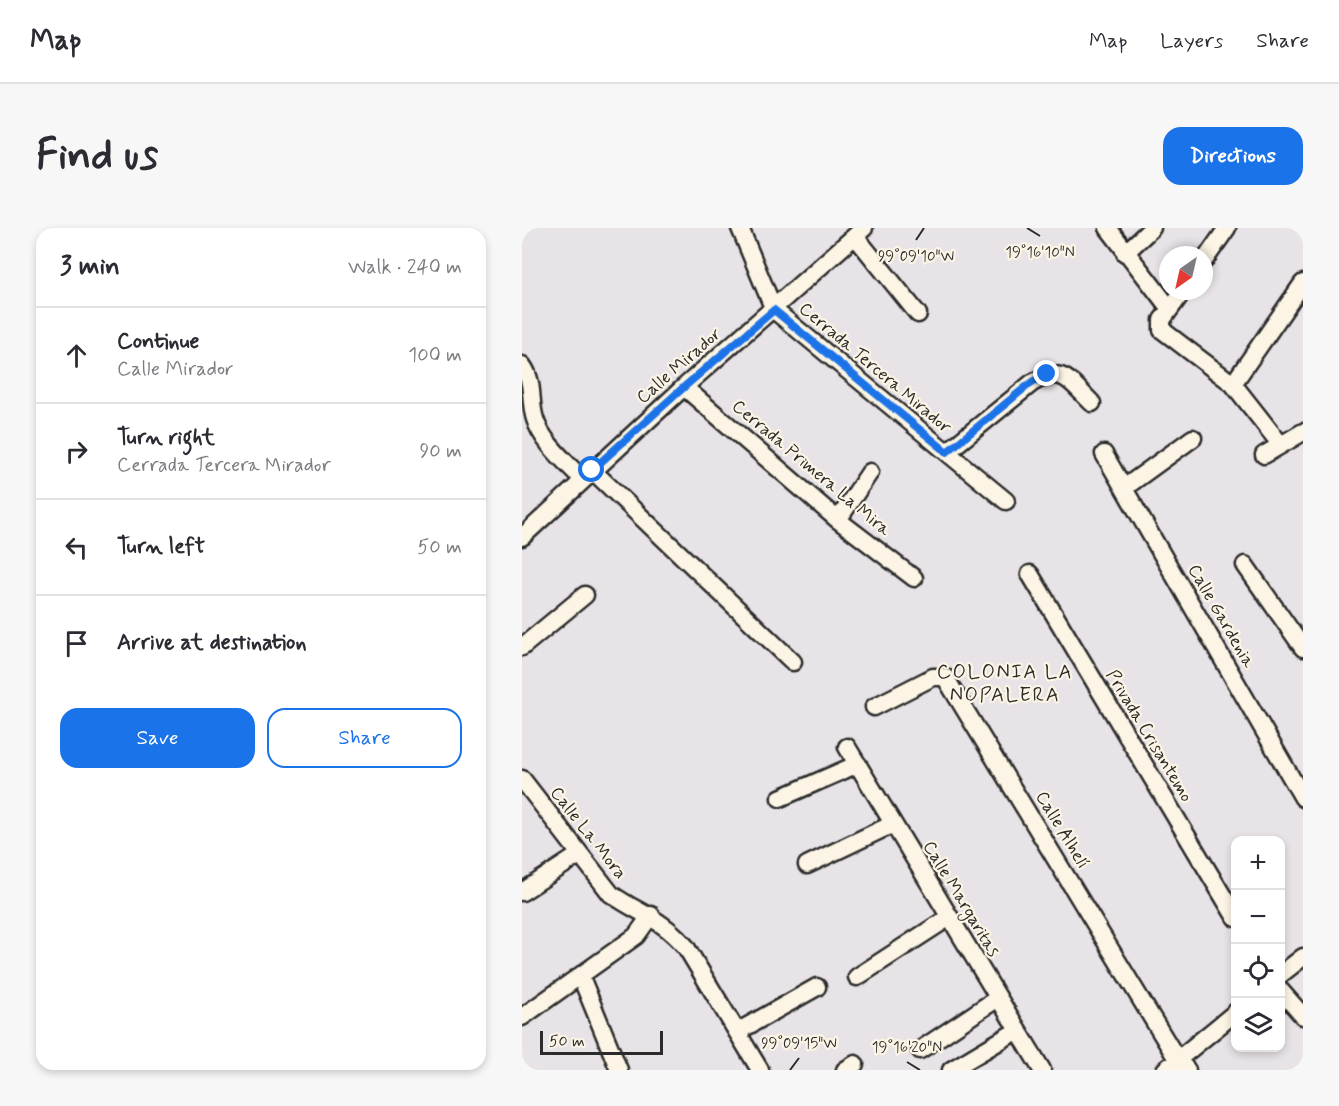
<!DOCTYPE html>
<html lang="en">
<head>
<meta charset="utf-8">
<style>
	body { margin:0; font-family:Mynerve,sans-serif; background:#f7f7f7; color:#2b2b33 }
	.controls { position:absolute; right:18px; bottom:18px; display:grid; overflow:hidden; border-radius:12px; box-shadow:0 3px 9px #0003 }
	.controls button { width:54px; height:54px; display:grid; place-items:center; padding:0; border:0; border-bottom:2px solid #e1e1e2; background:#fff; color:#2b2b33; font:30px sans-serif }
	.compass { position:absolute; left:637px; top:18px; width:54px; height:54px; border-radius:50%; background:#fff; box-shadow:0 3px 9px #0003; rotate:214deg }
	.scale { position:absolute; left:18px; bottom:15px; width:123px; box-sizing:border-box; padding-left:6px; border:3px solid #2b2b2b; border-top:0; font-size:16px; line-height:21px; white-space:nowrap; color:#2b2b2b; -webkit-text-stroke:4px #fcf5e5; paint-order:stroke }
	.stop { position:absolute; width:18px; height:18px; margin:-14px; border:4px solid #1a73e8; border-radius:50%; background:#fff }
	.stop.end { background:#1a73e8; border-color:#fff; box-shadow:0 2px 6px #0008 }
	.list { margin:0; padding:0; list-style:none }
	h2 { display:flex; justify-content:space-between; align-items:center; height:78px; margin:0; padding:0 24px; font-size:26px }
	h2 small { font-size:20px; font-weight:400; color:#7c7c81 }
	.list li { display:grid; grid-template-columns:39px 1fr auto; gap:18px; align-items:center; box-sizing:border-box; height:96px; padding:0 24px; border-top:2px solid #e1e1e2 }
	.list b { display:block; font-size:22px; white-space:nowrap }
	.list p { margin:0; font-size:20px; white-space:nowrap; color:#7c7c81 }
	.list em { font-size:20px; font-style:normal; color:#7c7c81 }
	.actions { display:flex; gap:12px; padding:18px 24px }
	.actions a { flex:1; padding:14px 0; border:2px solid #1a73e8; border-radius:18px; text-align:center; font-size:21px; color:#1a73e8 }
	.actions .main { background:#1a73e8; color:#fff }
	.icon { flex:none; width:33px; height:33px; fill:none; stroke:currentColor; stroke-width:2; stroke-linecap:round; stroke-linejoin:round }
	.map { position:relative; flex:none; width:781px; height:842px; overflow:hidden; border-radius:18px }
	header { display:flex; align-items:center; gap:36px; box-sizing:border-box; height:84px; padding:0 30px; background:#fff; border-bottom:2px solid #e1e1e2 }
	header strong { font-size:28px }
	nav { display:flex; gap:33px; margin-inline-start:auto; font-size:21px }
	.intro { display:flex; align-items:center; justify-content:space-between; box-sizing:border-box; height:144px; padding:0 36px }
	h1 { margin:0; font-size:42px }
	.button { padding:15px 27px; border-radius:18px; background:#1a73e8; color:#fff; font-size:21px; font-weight:700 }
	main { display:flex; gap:36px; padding:0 36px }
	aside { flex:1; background:#fff; border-radius:18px; box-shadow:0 3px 9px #0003 }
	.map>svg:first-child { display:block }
</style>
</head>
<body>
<header>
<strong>Map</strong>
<nav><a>Map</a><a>Layers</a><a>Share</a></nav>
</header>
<div class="intro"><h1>Find us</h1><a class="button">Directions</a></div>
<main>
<aside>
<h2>3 min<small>Walk · 240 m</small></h2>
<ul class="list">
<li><svg class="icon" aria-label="ahead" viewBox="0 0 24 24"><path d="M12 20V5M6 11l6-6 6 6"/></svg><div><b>Continue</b><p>Calle Mirador</p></div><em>100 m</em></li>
<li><svg class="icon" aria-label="right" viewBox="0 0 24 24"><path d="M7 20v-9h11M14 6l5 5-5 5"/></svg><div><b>Turn right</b><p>Cerrada Tercera Mirador</p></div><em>90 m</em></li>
<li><svg class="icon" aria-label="left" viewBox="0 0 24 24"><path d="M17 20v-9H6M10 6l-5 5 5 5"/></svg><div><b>Turn left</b></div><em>50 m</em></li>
<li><svg class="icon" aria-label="arrive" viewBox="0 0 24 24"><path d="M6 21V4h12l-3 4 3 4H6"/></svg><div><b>Arrive at destination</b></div></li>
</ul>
<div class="actions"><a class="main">Save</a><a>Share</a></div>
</aside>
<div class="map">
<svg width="781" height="842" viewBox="0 0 781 842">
	<rect width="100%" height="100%" fill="#e7e3e7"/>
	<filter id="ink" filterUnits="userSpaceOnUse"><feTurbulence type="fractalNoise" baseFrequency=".0167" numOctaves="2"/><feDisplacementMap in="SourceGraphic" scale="12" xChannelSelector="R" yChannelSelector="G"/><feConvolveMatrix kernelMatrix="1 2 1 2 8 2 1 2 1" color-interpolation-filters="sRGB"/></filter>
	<g filter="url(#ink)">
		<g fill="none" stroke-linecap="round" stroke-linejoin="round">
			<g stroke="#2b2b2b" stroke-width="21">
				<path id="minor" d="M218 0 252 82 484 273
					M586 0 648 81 640 92V102L711 156 759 217
					M333 8 396 86
					M603 25 630 0
					M682 33 705 0
					M648 81 661 63
					M0 137C13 154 7 173 13 191 20 214 44 234 60 251
					M711 156 781 55
					M162 159 316 292 392 350
					M425 224 510 155C542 137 547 153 570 175
					M582 226 781 570
					M742 227 781 204
					M70 242 271 434
					M602 260 671 210
					M316 292 348 244
					M0 309 162 159 342 0
					M723 337 781 420
					M508 346 714 690
					M0 419 63 367
					M352 479 411 449H423L655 831 665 842
					M325 519 520 842
					M0 551 89 666C119 687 138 689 164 719L238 842
					M258 570 336 536
					M285 637 371 596
					M0 664 57 627
					M758 747 781 729
					M59 749 97 842
					M335 749 426 690
					M758 762 781 788
					M0 789 114 708 129 687
					M215 804 295 759
					M398 822 476 770
					M323 842 333 836
					M429 842 496 802
					M643 842 714 784"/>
			</g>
			<use href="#minor" stroke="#fcf5e5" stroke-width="16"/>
		</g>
	</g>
	<g fill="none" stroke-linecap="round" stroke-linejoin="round" filter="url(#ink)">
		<path stroke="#1a73e8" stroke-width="8" d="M70 242 162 159 252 82 425 224 510 154 525 146"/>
	</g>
	<path fill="none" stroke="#2b2b2b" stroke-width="2" d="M505 0 518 8M394 12 402 0M385 834 398 842M268 842 277 830"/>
	<g text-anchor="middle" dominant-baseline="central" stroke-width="4.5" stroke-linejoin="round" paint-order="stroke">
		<g font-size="18" fill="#2b2b2b" stroke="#fcf5e5">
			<text transform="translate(157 138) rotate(-41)">Calle Mirador</text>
			<text transform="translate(353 140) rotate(40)">Cerrada Tercera Mirador</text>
			<text transform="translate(289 240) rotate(40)">Cerrada Primera La Mira</text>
			<text transform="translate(699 388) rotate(60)">Calle Gardenia</text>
			<text transform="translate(627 508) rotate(59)">Privada Crisantemo</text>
			<text transform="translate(540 602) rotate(59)">Calle Alhelí</text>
			<text transform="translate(66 605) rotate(52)">Calle La Mora</text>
			<text transform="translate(439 671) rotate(59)">Calle Margaritas</text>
		</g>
		<g font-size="20" letter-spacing="1.5" fill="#2b2b2b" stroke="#fcf5e5">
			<text x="483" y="444">COLONIA LA<tspan x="483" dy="23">NOPALERA</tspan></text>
		</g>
	</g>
	<g font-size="15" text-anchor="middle" fill="#2b2b2b" stroke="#fcf5e5" stroke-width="4.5" stroke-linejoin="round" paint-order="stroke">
		<text x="518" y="29">19°16'10"N</text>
		<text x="394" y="33">99°09'10"W</text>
		<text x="277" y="820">99°09'15"W</text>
		<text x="385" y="824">19°16'20"N</text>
	</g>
</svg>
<div class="controls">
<button>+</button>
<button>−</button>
<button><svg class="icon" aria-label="locate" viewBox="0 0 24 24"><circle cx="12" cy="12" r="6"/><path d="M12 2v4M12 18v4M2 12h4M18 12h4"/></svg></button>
<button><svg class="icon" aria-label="layers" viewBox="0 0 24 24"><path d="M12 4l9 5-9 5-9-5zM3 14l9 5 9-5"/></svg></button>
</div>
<svg class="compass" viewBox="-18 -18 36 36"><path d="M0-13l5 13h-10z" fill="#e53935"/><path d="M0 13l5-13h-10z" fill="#7c7c81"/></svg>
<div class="scale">50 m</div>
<div class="stop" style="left:70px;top:242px"></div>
<div class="stop end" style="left:525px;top:146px"></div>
</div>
</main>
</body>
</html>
